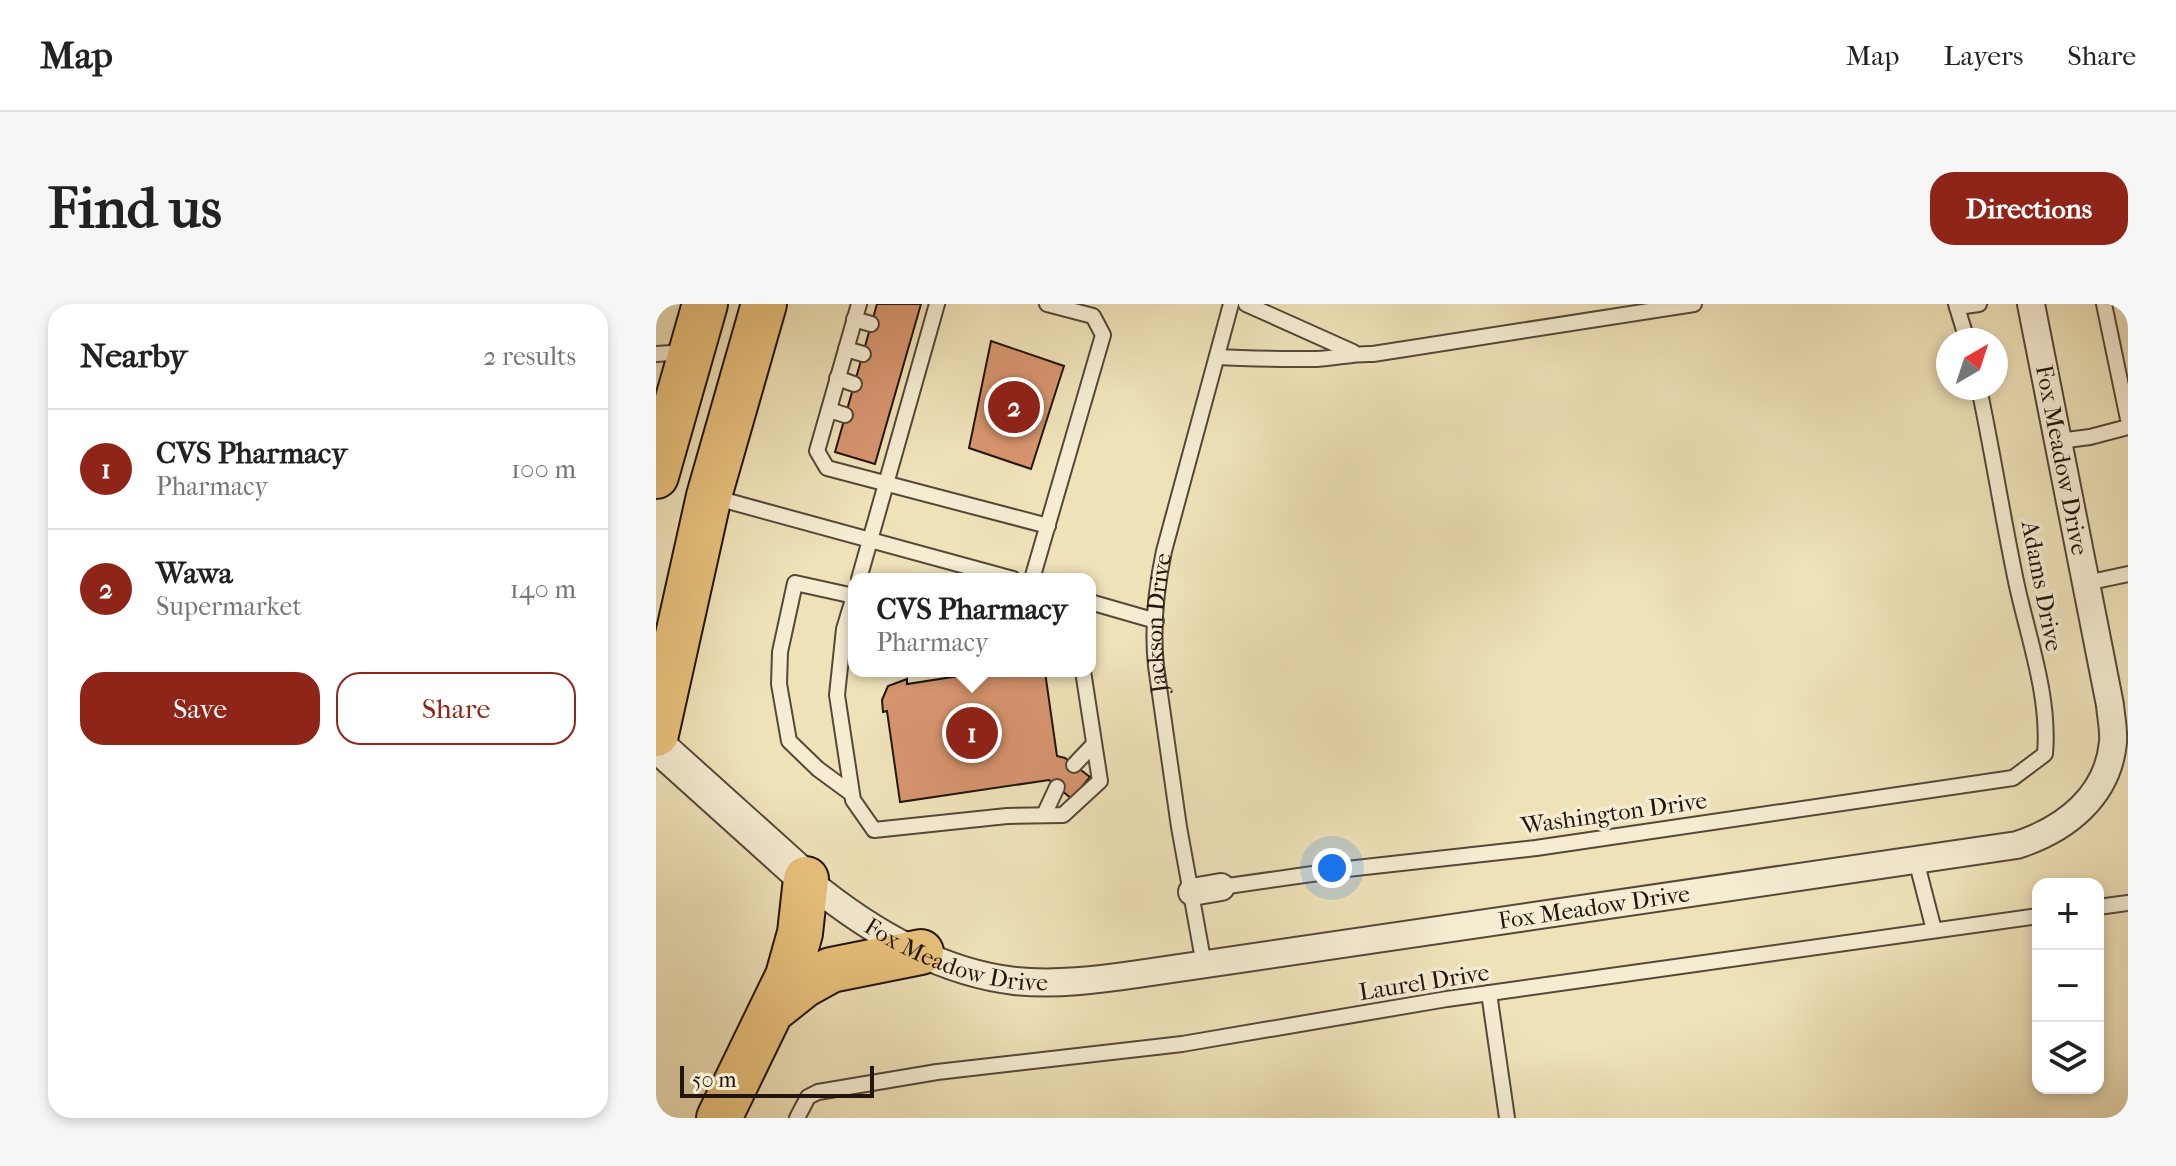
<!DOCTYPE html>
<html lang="en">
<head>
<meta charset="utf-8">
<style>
	body { margin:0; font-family:"IM FELL French Canon",serif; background:#f6f6f6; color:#222 }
	.controls { position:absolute; right:24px; bottom:24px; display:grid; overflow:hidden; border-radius:16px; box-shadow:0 4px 12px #0003 }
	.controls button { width:72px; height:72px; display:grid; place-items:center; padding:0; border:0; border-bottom:2px solid #e0e0e0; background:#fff; color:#222; font:40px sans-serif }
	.compass { position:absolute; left:1280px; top:24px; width:72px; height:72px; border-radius:50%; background:#fff; box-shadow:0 4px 12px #0003; rotate:39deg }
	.scale { position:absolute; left:24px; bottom:20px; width:194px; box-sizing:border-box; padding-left:8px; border:4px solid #21150e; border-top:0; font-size:22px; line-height:28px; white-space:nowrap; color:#21150e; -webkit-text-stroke:6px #f5ecd2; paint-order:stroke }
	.you { position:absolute; left:676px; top:564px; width:28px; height:28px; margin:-20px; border:6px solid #fff; border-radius:50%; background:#1a73e8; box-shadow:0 0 0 12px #1a73e833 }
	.badge { display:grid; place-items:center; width:52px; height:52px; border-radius:50%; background:#8f2418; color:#fff; font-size:26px; font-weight:700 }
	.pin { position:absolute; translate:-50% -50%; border:4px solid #fff; box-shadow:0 2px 8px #0006 }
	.popup { position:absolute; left:192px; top:269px; width:248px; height:104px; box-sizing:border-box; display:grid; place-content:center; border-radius:16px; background:#fff; filter:drop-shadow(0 2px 6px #0005); font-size:26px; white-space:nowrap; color:#767676 }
	.popup b { font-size:30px; color:#222 }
	.popup::after { content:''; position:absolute; left:50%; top:100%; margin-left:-16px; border:16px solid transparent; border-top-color:#fff }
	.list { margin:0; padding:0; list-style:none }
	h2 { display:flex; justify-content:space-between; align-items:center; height:104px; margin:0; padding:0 32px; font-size:34px }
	h2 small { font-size:26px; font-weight:400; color:#767676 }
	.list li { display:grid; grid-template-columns:52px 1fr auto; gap:24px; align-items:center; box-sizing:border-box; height:120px; padding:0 32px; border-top:2px solid #e0e0e0 }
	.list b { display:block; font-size:30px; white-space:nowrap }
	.list p { margin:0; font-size:26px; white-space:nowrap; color:#767676 }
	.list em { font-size:26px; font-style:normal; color:#767676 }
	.actions { display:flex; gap:16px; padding:24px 32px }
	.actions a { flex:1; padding:18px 0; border:2px solid #8f2418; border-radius:24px; text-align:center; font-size:28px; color:#8f2418 }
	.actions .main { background:#8f2418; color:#fff }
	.icon { flex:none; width:44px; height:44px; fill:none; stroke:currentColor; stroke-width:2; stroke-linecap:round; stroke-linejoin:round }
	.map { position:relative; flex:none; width:1472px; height:814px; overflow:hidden; border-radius:24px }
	header { display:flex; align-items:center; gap:48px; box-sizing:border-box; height:112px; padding:0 40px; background:#fff; border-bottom:2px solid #e0e0e0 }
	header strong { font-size:38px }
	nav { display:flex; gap:44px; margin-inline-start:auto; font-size:28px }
	.intro { display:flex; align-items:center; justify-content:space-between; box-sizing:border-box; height:192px; padding:0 48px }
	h1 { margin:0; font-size:56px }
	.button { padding:20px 36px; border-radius:24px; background:#8f2418; color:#fff; font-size:28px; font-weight:700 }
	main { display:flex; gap:48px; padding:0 48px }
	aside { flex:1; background:#fff; border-radius:24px; box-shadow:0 4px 12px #0003 }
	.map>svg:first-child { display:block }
</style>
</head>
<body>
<header>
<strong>Map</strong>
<nav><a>Map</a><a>Layers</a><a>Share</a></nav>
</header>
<div class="intro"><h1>Find us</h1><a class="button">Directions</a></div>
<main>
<aside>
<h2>Nearby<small>2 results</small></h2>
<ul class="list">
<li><span class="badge">1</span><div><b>CVS Pharmacy</b><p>Pharmacy</p></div><em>100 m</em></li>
<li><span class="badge">2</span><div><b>Wawa</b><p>Supermarket</p></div><em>140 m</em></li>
</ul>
<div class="actions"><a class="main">Save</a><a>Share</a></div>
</aside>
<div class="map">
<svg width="1472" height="814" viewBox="0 0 1472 814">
	<rect width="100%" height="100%" fill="#efe2b9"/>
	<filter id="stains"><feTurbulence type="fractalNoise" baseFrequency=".0025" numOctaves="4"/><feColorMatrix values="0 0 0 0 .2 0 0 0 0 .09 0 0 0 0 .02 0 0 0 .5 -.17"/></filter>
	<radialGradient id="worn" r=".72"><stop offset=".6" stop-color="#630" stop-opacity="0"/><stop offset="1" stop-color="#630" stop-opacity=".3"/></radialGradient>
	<path fill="#d7956f" stroke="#21150e" stroke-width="2" d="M221 0H265L219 160 179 148Z
		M335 37 408 62 375 165 313 144Z
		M335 367H392L389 368 401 452 409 454 434 473 416 495 393 476 244 498 231 407 227 408 226 396 232 382 251 375V380Z"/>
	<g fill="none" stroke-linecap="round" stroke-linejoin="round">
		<g stroke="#544839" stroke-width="18">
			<g id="service">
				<path d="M203 0 161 147 171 164 392 222"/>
				<path d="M590 0 697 48"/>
				<path d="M1300 0 1311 36"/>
				<path d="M1448 0 1472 115"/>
				<path d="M1301 3 1323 0"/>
				<path d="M198 15 215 20"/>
				<path d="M190 45 207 50"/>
				<path d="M0 50 30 48"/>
				<path d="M561 53C594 55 628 55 661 55 681 54 697 49 717 50L1038 0"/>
				<path d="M181 74 198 80"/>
				<path d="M173 106 189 111"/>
				<path d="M1403 137 1434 133 1472 123"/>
				<path d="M57 193 357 275"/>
				<path d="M203 275 281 0"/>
				<path d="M376 275 447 31 437 12 391 0"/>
				<path d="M1430 279 1472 270"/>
				<path d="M434 298 500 317"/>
				<path d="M418 461 438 440"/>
				<path d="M196 490 162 465 133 437 123 380 124 348 139 279 198 292 188 325 181 391 197 496 218 526 351 512 407 511 444 477 427 367"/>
				<path d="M388 511 401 483"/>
				<path d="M1260 556 1278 626"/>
				<path d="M565 583 691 565 880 544 1357 474 1389 450C1394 394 1373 336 1361 282 1347 216 1337 150 1323 84"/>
				<path d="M1442 603 1472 599"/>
				<path id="s1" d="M548 661 523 523 500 362C496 324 500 285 508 247L575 0"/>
				<path d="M833 689 851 814"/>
				<path d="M141 814 152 793 162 788 281 768 526 740 791 695 1382 612"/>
			</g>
		</g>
		<g stroke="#544839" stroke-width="30">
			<g id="minor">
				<path id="s2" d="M150 575C209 624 281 668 359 677 400 681 441 676 482 670L1361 541C1410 525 1452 492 1457 438 1458 426 1455 413 1454 401L1375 0"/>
				<path d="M536 588 565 583"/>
			</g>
		</g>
		<g stroke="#544839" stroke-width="38">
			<path id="tertiary" d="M0 440 150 575"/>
		</g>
		<g stroke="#21150e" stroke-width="48">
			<path id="trunk" d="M0 172 49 0
				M0 430 53 192 108 0
				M119 704 148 681 175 666 265 648
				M63 814 132 672 144 629 150 575"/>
		</g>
		<use href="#service" stroke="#f5ecd2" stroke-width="14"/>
		<use href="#minor" stroke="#f5ecd2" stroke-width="26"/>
		<use href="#tertiary" stroke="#f5ecd2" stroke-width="34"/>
		<use href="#trunk" stroke="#e8c17c" stroke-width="44"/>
	</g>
	<g text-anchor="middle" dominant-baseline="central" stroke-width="7" stroke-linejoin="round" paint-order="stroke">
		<g font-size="24" fill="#21150e" stroke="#f5ecd2">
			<text transform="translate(1406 156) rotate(79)">Fox Meadow Drive</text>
			<text transform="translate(1386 282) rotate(79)">Adams Drive</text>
			<text stroke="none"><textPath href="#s1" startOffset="346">Jackson Drive</textPath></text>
			<text transform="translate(958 509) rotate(-8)">Washington Drive</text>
			<text stroke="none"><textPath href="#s2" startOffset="820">Fox Meadow Drive</textPath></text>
			<text stroke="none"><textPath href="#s2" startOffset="172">Fox Meadow Drive</textPath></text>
			<text transform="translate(768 678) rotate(-9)">Laurel Drive</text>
		</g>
	</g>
	<rect width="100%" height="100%" filter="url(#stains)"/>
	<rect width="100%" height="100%" fill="url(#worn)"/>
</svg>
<div class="controls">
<button>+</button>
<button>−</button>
<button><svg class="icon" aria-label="layers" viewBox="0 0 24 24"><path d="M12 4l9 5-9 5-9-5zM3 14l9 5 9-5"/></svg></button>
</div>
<svg class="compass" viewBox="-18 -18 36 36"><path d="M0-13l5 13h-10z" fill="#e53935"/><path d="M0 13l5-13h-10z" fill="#767676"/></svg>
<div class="scale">50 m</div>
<div class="you"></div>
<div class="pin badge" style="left:316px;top:429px">1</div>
<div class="popup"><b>CVS Pharmacy</b>Pharmacy</div>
<div class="pin badge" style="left:358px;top:103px">2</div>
</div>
</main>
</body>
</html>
